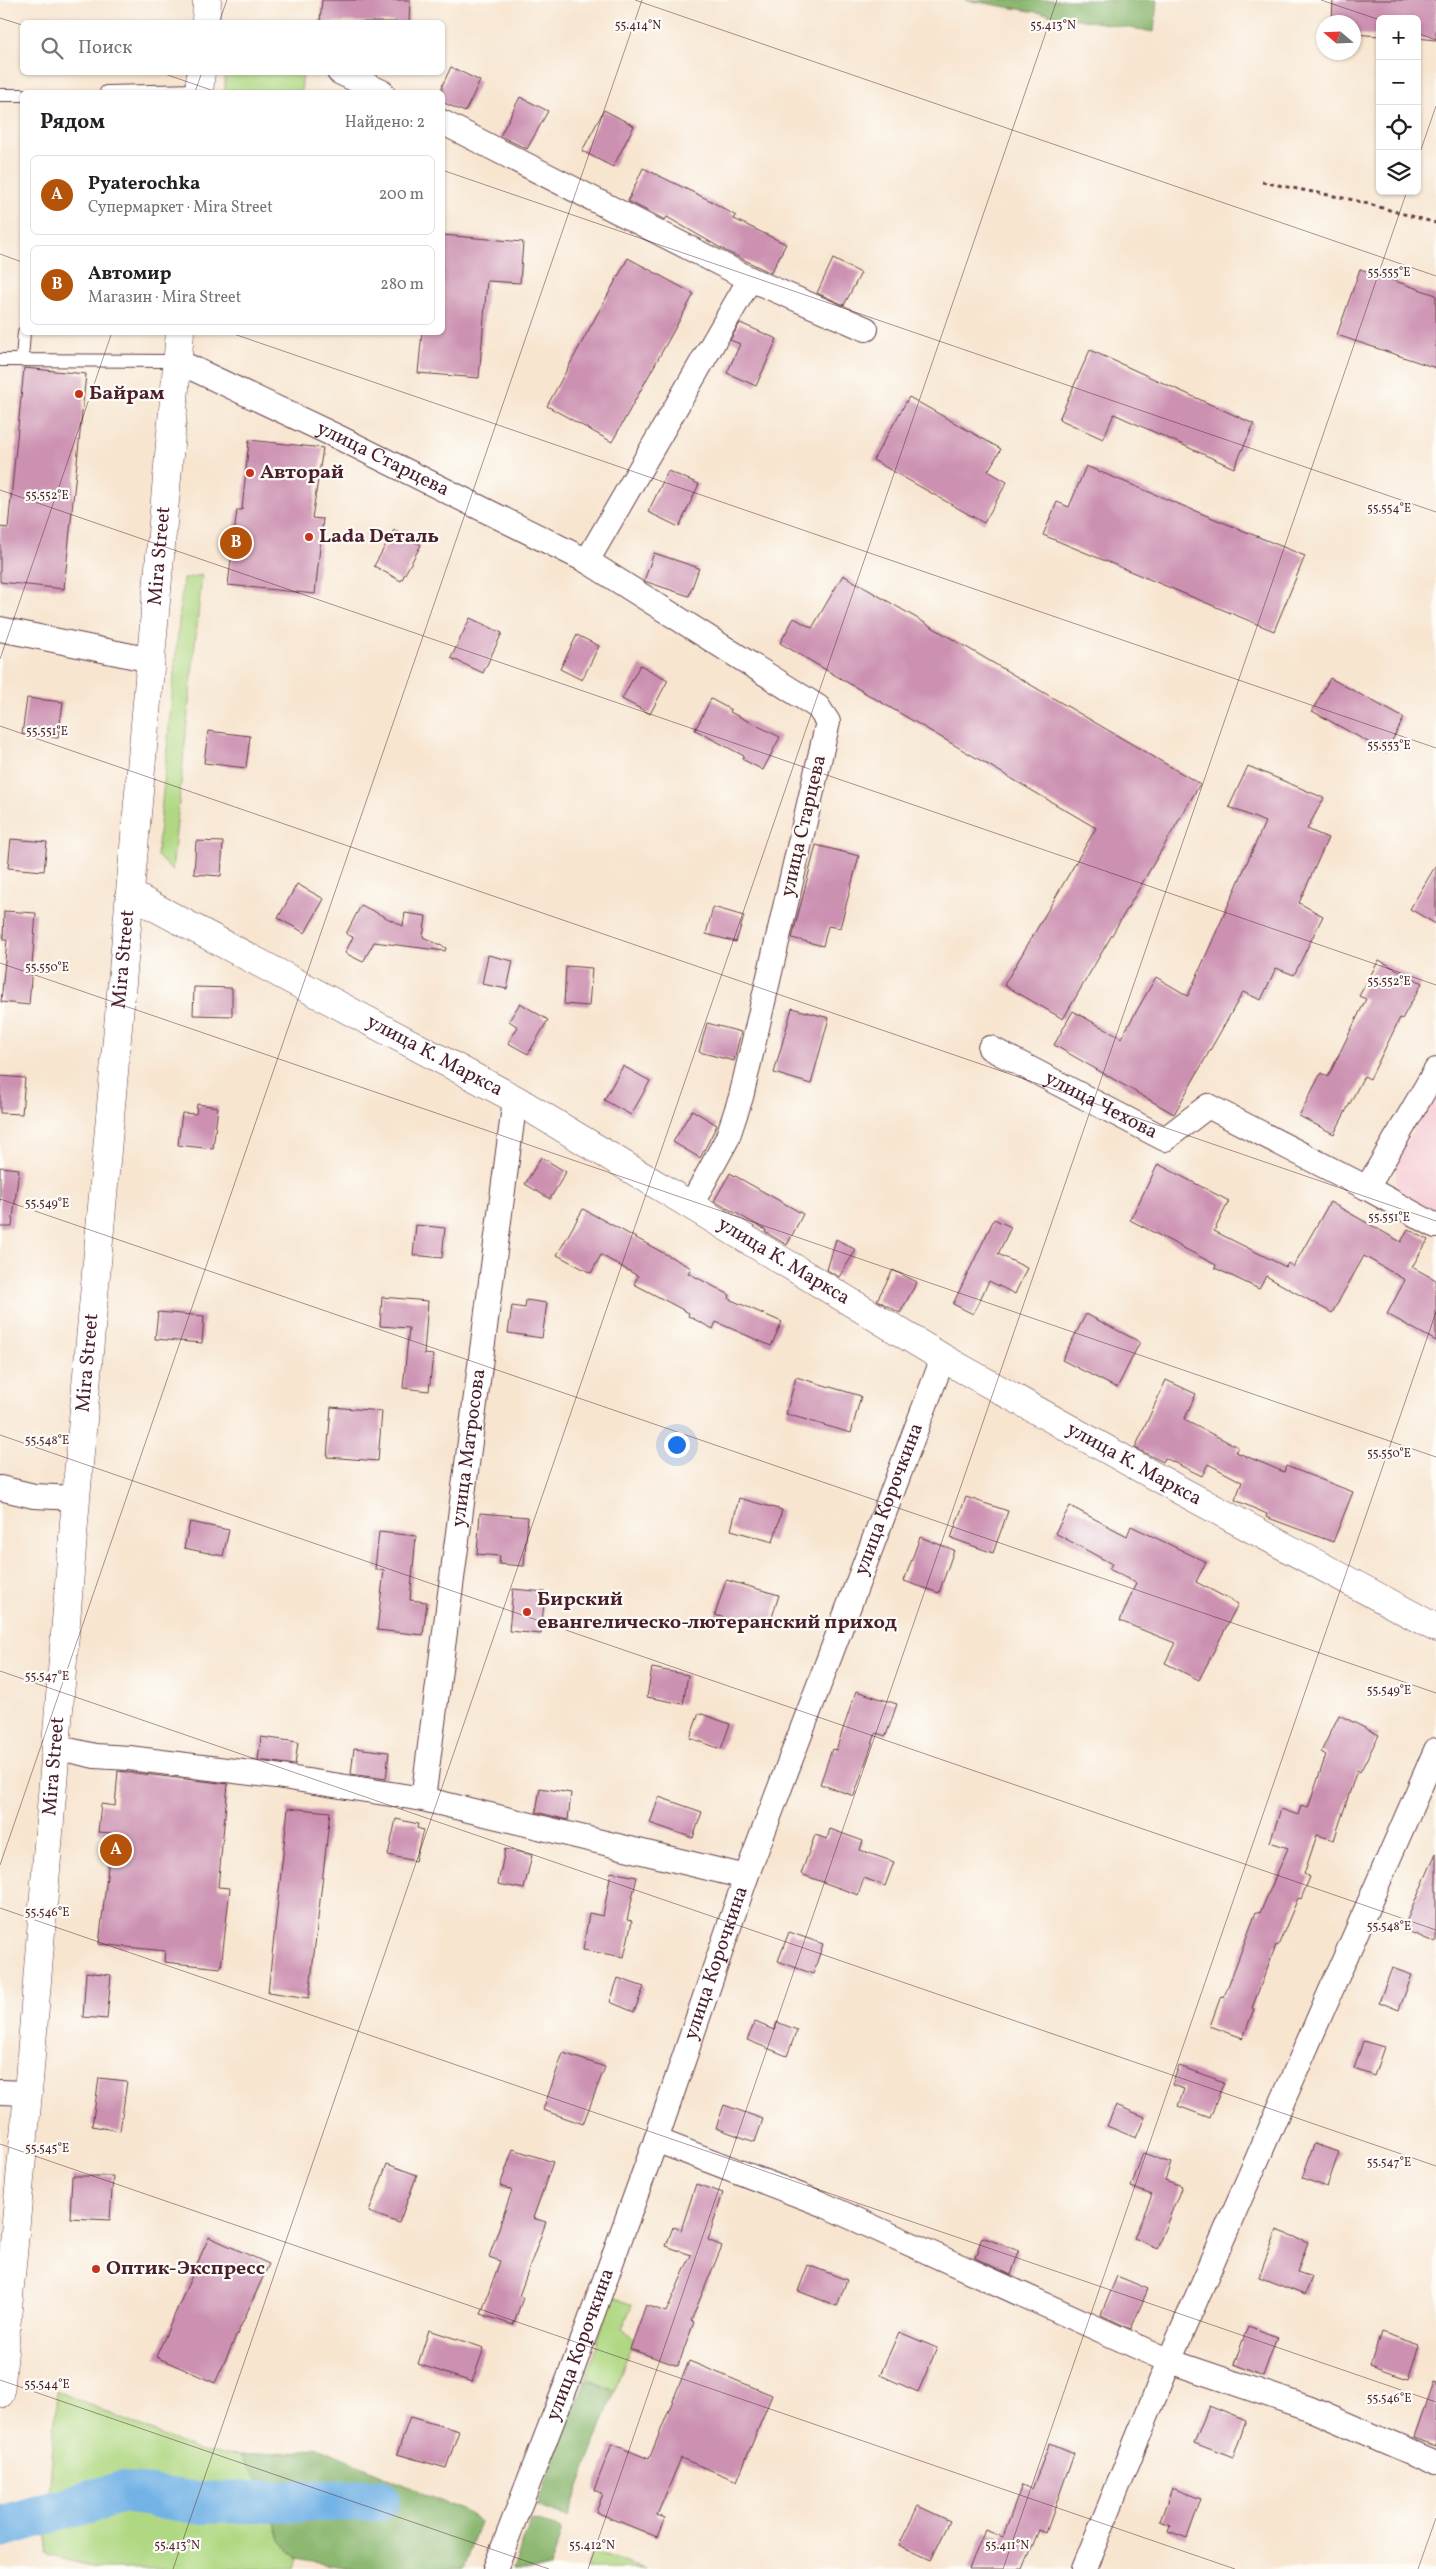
<!DOCTYPE html>
<html lang="ru">
<head>
<meta charset="utf-8">
<style>
	body { margin:0; font-family:Vollkorn,serif; background:#f2f2f2; color:#202124 }
	.controls { position:absolute; right:15px; top:15px; display:grid; overflow:hidden; border-radius:8px; box-shadow:0 1px 4px #0004 }
	.controls button { width:45px; height:45px; display:grid; place-items:center; padding:0; border:0; border-bottom:1px solid #e0e0e0; background:#fff; color:#202124; font:25px sans-serif }
	.compass { position:absolute; left:1316px; top:15px; width:45px; height:45px; border-radius:50%; background:#fff; box-shadow:0 1px 4px #0004; rotate:289deg }
	.you { position:absolute; left:676px; top:1444px; width:18px; height:18px; margin:-12px; border:4px solid #fff; border-radius:50%; background:#1a73e8; box-shadow:0 0 0 8px #1a73e833 }
	.badge { display:grid; place-items:center; width:32px; height:32px; border-radius:50%; background:#b45309; color:#fff; font-size:16px; font-weight:700 }
	.pin { position:absolute; translate:-50% -50%; border:2px solid #fff; box-shadow:0 1px 5px #0006 }
	.list { margin:0; padding:0; list-style:none }
	h2 { display:flex; justify-content:space-between; align-items:center; height:65px; margin:0; padding:0 20px; font-size:21px }
	h2 small { font-size:16px; font-weight:400; color:#757577 }
	.list li { display:grid; grid-template-columns:32px 1fr auto; gap:15px; align-items:center; box-sizing:border-box; height:80px; margin:0 10px 10px; padding:0 10px; border:1px solid #e0e0e0; border-radius:8px }
	.list b { display:block; font-size:19px; white-space:nowrap }
	.list p { margin:0; font-size:16px; white-space:nowrap; color:#757577 }
	.list em { font-size:16px; font-style:normal; color:#757577 }
	.icon { flex:none; width:28px; height:28px; fill:none; stroke:currentColor; stroke-width:2; stroke-linecap:round; stroke-linejoin:round }
	.map { position:relative; flex:none; width:1436px; height:2569px; overflow:hidden }
	.search { position:absolute; background:#fff; box-shadow:0 1px 4px #0004; left:20px; top:20px; width:425px; height:55px; display:flex; align-items:center; gap:12px; box-sizing:border-box; padding:0 18px; border-radius:8px; color:#757577; font-size:19px }
	.panel { position:absolute; background:#fff; box-shadow:0 1px 4px #0004; left:20px; top:90px; width:425px; height:245px; border-radius:8px }
	.map>svg:first-child { display:block }
</style>
</head>
<body>
<div class="map">
<svg width="1436" height="2569" viewBox="0 0 1436 2569">
	<rect width="100%" height="100%" fill="#fdfcf7"/>
	<filter id="ink" filterUnits="userSpaceOnUse"><feTurbulence type="fractalNoise" baseFrequency=".02" numOctaves="2"/><feDisplacementMap in="SourceGraphic" scale="10" xChannelSelector="R" yChannelSelector="G"/><feConvolveMatrix kernelMatrix="1 2 1 2 8 2 1 2 1" color-interpolation-filters="sRGB"/></filter>
	<filter id="wash" filterUnits="userSpaceOnUse"><feTurbulence type="fractalNoise" baseFrequency=".0096" numOctaves="4" result="noise"/><feDisplacementMap in="SourceGraphic" scale="20" xChannelSelector="R" yChannelSelector="G"/><feGaussianBlur stdDeviation="1.12" result="paint"/><feColorMatrix in="noise" values="0 0 0 0 0 0 0 0 0 0 0 0 0 0 0 0 0 1.4 0 .05"/><feComposite in="paint" operator="in"/></filter>
	<g filter="url(#wash)">
		<rect width="100%" height="100%" fill="#f7e5d0"/>
		<path fill="#f6cfd7" d="M1436 1094V1212L1395 1188 1397 1158Z"/>
		<path fill="#b0d883" stroke="#7d7c57" d="M225 73H303L301 92H225Z
			M202 575 172 871 157 856 183 579Z
			M612 2296 632 2305 622 2329 634 2338 614 2391 586 2377Z
			M57 2391 201 2452 240 2455 267 2493 280 2540 297 2559 294 2569H100L45 2554Z
			M592 2552 645 2569H586Z"/>
		<path fill="#8cb871" stroke="#6b6c4e" d="M966 0H1157L1154 32Z
			M586 2379 614 2391 568 2517 536 2506Z
			M318 2447 470 2514 480 2521 463 2569H355L297 2559 280 2540 267 2493 240 2455 290 2453Z
			M531 2520 562 2529 549 2569H513Z"/>
		<g fill="none" stroke-linecap="round" stroke-linejoin="round">
			<path stroke="#72b2e5" stroke-width="42" d="M0 2527 123 2492 197 2503 379 2500"/>
		</g>
		<g id="blocks">
			<path fill="#cc91b1" d="M322 0H410L409 22H320Z
				M1333 0H1436V40L1417 38V19H1380V36L1354 34V22H1332Z
				M451 67 480 81 465 112 442 102V86Z
				M520 97 548 111 527 149 500 136Z
				M604 110 634 126 613 167 582 151Z
				M643 168 711 201 736 216 734 219 786 244 771 273 726 251 667 217 665 220 628 201Z
				M442 235 523 242 520 283 487 281 479 378 418 373 422 332H442Z
				M628 258 694 294 612 442 547 406Z
				M833 259 861 273 844 305 817 293Z
				M1360 269 1436 295V368L1337 335Z
				M740 323 777 339 756 386 727 373 740 344 730 340Z
				M1090 350 1254 424 1234 468 1114 414 1103 439 1059 419Z
				M24 368 86 374 64 589 0 582V527L8 528Z
				M909 397 1001 449 988 471 1007 482 984 523 873 460Z
				M249 440 323 448 312 518 323 519 315 594 228 585 237 510H242Z
				M1086 466 1305 556 1274 631 1043 535 1057 502 1069 507Z
				M668 471 699 484 679 527 648 512Z
				M394 530 421 545 401 581 374 566Z
				M654 553 699 568 689 596 644 581Z
				M843 575 1200 784 1063 1019 1004 985 1096 828 780 643 794 618 812 628Z
				M470 618 502 633 483 673 451 658Z
				M577 635 599 646 582 680 560 669Z
				M640 665 668 680 650 714 622 699Z
				M1330 678 1404 718 1386 752 1312 711Z
				M27 698 63 702 58 738 22 734Z
				M711 699 731 710 730 712 780 737 763 770 742 759 744 756 695 730Z
				M208 731 250 736 246 768 204 763Z
				M1248 766 1324 798 1307 829 1328 838 1299 903 1323 916 1294 975 1276 968 1261 1000 1243 992 1174 1114 1054 1045 1073 1011 1121 1038 1156 977 1188 996 1265 822 1229 807Z
				M11 839 47 842 44 871 8 868Z
				M196 841 223 842 221 876 194 874Z
				M816 845 859 856 840 928 828 926 823 946 792 938Z
				M1436 865V924L1410 909Z
				M297 884 324 899 305 933 278 918Z
				M361 905 403 926 405 913 426 916 423 937 446 948 445 951 374 942 363 962 345 953 353 937 346 934Z
				M713 907 744 916 736 942 706 934Z
				M4 911 36 913 29 1005 1 1002 7 940H3Z
				M488 955 513 961 507 989 482 984Z
				M1379 960 1422 983 1402 1019 1400 1018 1370 1079 1364 1076 1334 1134 1299 1116 1321 1073 1328 1077 1366 999 1359 996Z
				M566 966 592 968 589 1006 564 1004Z
				M194 987 232 988V1016L193 1015Z
				M520 1003 548 1020 528 1054 508 1043 518 1027 509 1021Z
				M792 1008 829 1018 811 1084 774 1073Z
				M707 1023 741 1032 734 1061 699 1052Z
				M623 1066 650 1081 631 1115 604 1100Z
				M0 1076 25 1078 22 1114 0 1113Z
				M197 1104 218 1107 213 1149 178 1145 182 1113 196 1114Z
				M692 1110 717 1125 700 1158 673 1142Z
				M541 1157 566 1172 550 1199 525 1184Z
				M1158 1164 1229 1201 1214 1231 1286 1267 1288 1263 1293 1267 1330 1202 1401 1242 1408 1229 1428 1240 1412 1267 1436 1280V1341L1387 1314 1405 1280 1364 1256 1332 1313 1266 1276 1259 1289 1215 1268 1216 1265 1130 1220Z
				M0 1167 19 1169 12 1227H0Z
				M730 1173 803 1214 787 1245 765 1232 766 1230 714 1201Z
				M583 1209 691 1268 688 1273 730 1295 729 1299 782 1322 771 1346 716 1322 713 1329 688 1316 689 1313 634 1284 638 1276 601 1255 591 1273 557 1255Z
				M994 1219 1011 1227 998 1254 1027 1268 1015 1294 989 1281 973 1314 953 1304Z
				M416 1225 445 1228 442 1258 413 1255Z
				M836 1239 856 1250 839 1277 827 1270Z
				M893 1270 917 1282 900 1313 877 1300Z
				M382 1297 428 1301 424 1354 433 1355 429 1391 403 1388 409 1328 380 1326Z
				M526 1300 547 1303 542 1338 508 1333 512 1306 525 1308Z
				M158 1312 204 1316 202 1343 155 1339Z
				M1086 1314 1140 1342 1117 1388 1062 1360Z
				M796 1377 861 1396 851 1433 786 1414Z
				M1166 1380 1196 1394 1184 1420 1238 1447 1236 1452 1284 1472 1286 1466 1353 1492 1333 1542 1266 1517 1267 1514 1235 1500 1242 1482 1208 1464 1202 1476 1165 1458 1163 1462 1135 1448Z
				M331 1407 382 1411 378 1461 327 1457Z
				M966 1497 1008 1511 993 1553 951 1538Z
				M739 1498 782 1510 773 1542 731 1530Z
				M1070 1506 1127 1536 1131 1526 1206 1562 1196 1582 1238 1604 1199 1680 1165 1663 1175 1643 1120 1621 1136 1583 1109 1569 1112 1564 1055 1533Z
				M480 1513 528 1517 524 1566 499 1564 500 1556 477 1554Z
				M190 1522 229 1530 223 1556 184 1548Z
				M379 1532 416 1536 410 1600 427 1602 423 1635 377 1630 384 1570 375 1569Z
				M920 1537 954 1550 939 1593 904 1581Z
				M726 1580 779 1595 769 1627 745 1620 744 1624 715 1615Z
				M513 1589 545 1592 541 1634 509 1631Z
				M652 1668 688 1675 683 1704 647 1697Z
				M856 1691 897 1704 886 1736 876 1733 854 1796 820 1784 832 1749 836 1750Z
				M699 1713 730 1724 721 1749 690 1738Z
				M1339 1715 1379 1735 1360 1772 1357 1770 1334 1840 1317 1835 1304 1874 1310 1877 1301 1899 1298 1898 1278 1946 1276 1945 1252 2008 1254 2009 1243 2038 1210 2026 1221 1996 1224 1997 1256 1912 1260 1913 1288 1848 1270 1842 1281 1809 1298 1815 1301 1806 1308 1808 1326 1755 1321 1752Z
				M261 1737 298 1742 295 1765 258 1760Z
				M354 1748 389 1752 386 1779 351 1774Z
				M118 1771 228 1784 218 1887 230 1888 221 1968 164 1962 165 1951 99 1944 112 1833 98 1832 101 1804 115 1806Z
				M540 1788 571 1793 568 1820 536 1812Z
				M659 1797 702 1812 693 1838 650 1823Z
				M288 1808 330 1812 309 1998 268 1992Z
				M396 1819 418 1824 417 1828 423 1830 415 1861 388 1855Z
				M830 1829 863 1841 860 1850 894 1862 885 1886 864 1878 858 1895 801 1874 815 1835 827 1839Z
				M505 1849 532 1855 524 1889 498 1884Z
				M1436 1853V1943L1403 1929Z
				M611 1872 637 1877 627 1920 632 1921 624 1957 583 1950 589 1913 603 1916Z
				M789 1932 823 1944 813 1974 778 1961Z
				M1392 1968 1412 1975 1399 2010 1379 2002Z
				M86 1972 111 1975 107 2019 83 2017Z
				M618 1978 644 1987 634 2012 610 2002Z
				M755 2022 774 2030 777 2022 797 2030 787 2056 747 2040Z
				M1363 2041 1384 2047 1374 2076 1354 2069Z
				M563 2053 605 2067 583 2124 543 2110Z
				M1179 2066 1224 2082 1210 2118 1178 2106 1184 2089 1172 2085Z
				M99 2078 127 2081 120 2131 92 2126Z
				M724 2105 763 2119 755 2142 716 2128Z
				M1116 2105 1145 2117 1136 2138 1107 2126Z
				M1314 2144 1339 2152 1327 2187 1302 2178Z
				M513 2149 553 2162 533 2218 546 2222 519 2296 523 2298 513 2325 481 2314 500 2261 489 2257 512 2190 500 2186Z
				M1143 2153 1171 2163 1165 2180 1182 2186 1157 2248 1134 2238 1152 2195 1131 2187Z
				M387 2164 417 2175 399 2223 369 2212Z
				M72 2176H113L110 2220 70 2218Z
				M696 2184 723 2193 708 2240 722 2246 691 2321 694 2322 678 2366 630 2349 646 2305 666 2312 691 2255 666 2246 673 2227 681 2230Z
				M1277 2230 1308 2242 1297 2272 1312 2277 1305 2295 1259 2277Z
				M209 2237 269 2264 215 2383 156 2357Z
				M982 2237 1019 2251 1011 2275 975 2258Z
				M808 2265 847 2280 837 2306 798 2291Z
				M1117 2276 1148 2289 1131 2329 1101 2315Z
				M1248 2326 1277 2337 1263 2376 1234 2364Z
				M429 2330 484 2348 472 2382 418 2364Z
				M899 2332 937 2348 918 2392 880 2375Z
				M1381 2332 1419 2345 1408 2379 1370 2366Z
				M689 2361 772 2395 737 2481 681 2458 657 2515 665 2518 657 2537 596 2512 603 2494 594 2490 612 2444 649 2459Z
				M1433 2383 1436 2384V2446L1414 2438Z
				M1209 2406 1246 2421 1233 2458 1194 2443Z
				M410 2417 459 2431 446 2468 397 2454Z
				M1050 2443 1074 2453 1046 2533 1039 2530 1023 2569H969L985 2530 1003 2537 1022 2485 1032 2489Z
				M1172 2488 1201 2499 1187 2538 1168 2531 1170 2525 1160 2521Z
				M918 2506 950 2521 931 2560 899 2545Z"/>
		</g>
	</g>
	<g filter="url(#ink)">
		<use href="#blocks" fill-opacity="0" stroke="#643d44" stroke-width="1"/>
		<g fill="none" stroke-linecap="round" stroke-linejoin="round">
			<g stroke="#643d44" stroke-width="14">
				<path id="service" d="M106 92 199 90
					M0 95H22
					M0 360 177 361
					M22 360 24 332"/>
			</g>
			<g stroke="#643d44" stroke-width="26">
				<g id="minor">
					<path d="M339 72 382 92"/>
					<path d="M442 122 750 279 587 561 818 707 828 722 741 1097 727 1139 691 1205"/>
					<path d="M750 279 866 329"/>
					<path id="s1" d="M177 361 340 438 587 561"/>
					<path d="M0 629 151 660"/>
					<path id="s2" d="M990 1048 1165 1139 1208 1106 1367 1188"/>
					<path d="M1436 1070 1367 1188 1436 1226"/>
					<path d="M0 1488 34 1496 76 1498"/>
					<path d="M55 1747 95 1756 129 1758 276 1776 423 1799 746 1877"/>
					<path id="s3" d="M423 1799 515 1099"/>
					<path d="M0 2092 28 2093"/>
					<path d="M656 2140 822 2204 1169 2361 1308 2408 1436 2463"/>
					<path id="s4" d="M495 2569 572 2370 656 2140 746 1877 943 1358"/>
					<path d="M1084 2569 1169 2361 1436 1750"/>
				</g>
			</g>
			<g stroke="#643d44" stroke-width="29">
				<g id="secondary">
					<path d="M206 22 207 0"/>
					<path d="M199 92 201 72"/>
					<path id="s5" d="M130 894 515 1099 943 1358 1174 1487 1436 1628"/>
					<path id="s6" d="M0 2394 28 2093 76 1498 180 332"/>
				</g>
			</g>
			<path stroke="#643d44" stroke-width="3" stroke-dasharray="4 4" stroke-linecap="butt" d="M1262 182 1354 200 1436 223"/>
			<use href="#service" stroke="#fff" stroke-width="12"/>
			<use href="#minor" stroke="#fff" stroke-width="24"/>
			<use href="#secondary" stroke="#fff" stroke-width="28"/>
		</g>
	</g>
	<path fill="none" stroke="#4a1f2b" stroke-width="1" stroke-opacity="0.45" d="M635 0 1436 276M1321 0 1380 20M0 18 22 25M219 22 227 0M1417 33 1436 40M159 72 217 92M195 92 202 72M1417 161 1436 106M442 170 1436 512M0 254 22 262M228 332 1436 748M0 490 1436 985M0 659 112 332M0 726 1436 1221M0 963 1436 1457M0 1199 1436 1693M0 1435 1436 1930M0 1671 1436 2166M0 1865 642 0M0 1908 1436 2402M0 2144 1235 2569M0 2380 549 2569M173 2569 1057 0M588 2569 1407 191M1003 2569 1436 1312M1418 2569 1436 2518"/>
	<g fill="#c8321e" stroke="#fdfcf7" stroke-width="2">
		<circle cx="79" cy="394" r="5"/>
		<circle cx="250" cy="473" r="5"/>
		<circle cx="309" cy="537" r="5"/>
		<circle cx="527" cy="1612" r="5"/>
		<circle cx="96" cy="2269" r="5"/>
	</g>
	<g text-anchor="middle" dominant-baseline="central" stroke-width="4.5" stroke-linejoin="round" paint-order="stroke">
		<g font-size="20" font-weight="bold" fill="#4a1f2b" stroke="#fdfcf7" text-anchor="start">
			<text x="89" y="394">Байрам</text>
			<text x="260" y="473">Авторай</text>
			<text x="319" y="537">Lada Dеталь</text>
			<text x="537" y="1600">Бирский<tspan x="537" dy="23">евангелическо-лютеранский приход</tspan></text>
			<text x="106" y="2269">Оптик-Экспресс</text>
		</g>
		<g font-size="20" fill="#4a1f2b" stroke="#fdfcf7">
			<text stroke="none"><textPath href="#s1" startOffset="228">улица Старцева</textPath></text>
			<text stroke="none"><textPath href="#s6" startOffset="1845">Mira Street</textPath></text>
			<text transform="translate(804 826) rotate(-77)">улица Старцева</text>
			<text stroke="none"><textPath href="#s6" startOffset="1440">Mira Street</textPath></text>
			<text stroke="none"><textPath href="#s5" startOffset="345">улица К. Маркса</textPath></text>
			<text stroke="none"><textPath href="#s2" startOffset="125">улица Чехова</textPath></text>
			<text stroke="none"><textPath href="#s5" startOffset="750">улица К. Маркса</textPath></text>
			<text stroke="none"><textPath href="#s6" startOffset="1035">Mira Street</textPath></text>
			<text stroke="none"><textPath href="#s3" startOffset="354">улица Матросова</textPath></text>
			<text stroke="none"><textPath href="#s5" startOffset="1155">улица К. Маркса</textPath></text>
			<text stroke="none"><textPath href="#s4" startOffset="1140">улица Корочкина</textPath></text>
			<text stroke="none"><textPath href="#s6" startOffset="630">Mira Street</textPath></text>
			<text stroke="none"><textPath href="#s4" startOffset="645">улица Корочкина</textPath></text>
			<text stroke="none"><textPath href="#s4" startOffset="240">улица Корочкина</textPath></text>
		</g>
	</g>
	<g font-size="12" text-anchor="middle" fill="#4a1f2b" stroke="#fdfcf7" stroke-width="4.5" stroke-linejoin="round" paint-order="stroke">
		<text x="638" y="29">55.414°N</text>
		<text x="1053" y="29">55.413°N</text>
		<text x="1389" y="276">55.555°E</text>
		<text x="47" y="499">55.552°E</text>
		<text x="1389" y="512">55.554°E</text>
		<text x="47" y="735">55.551°E</text>
		<text x="1389" y="749">55.553°E</text>
		<text x="47" y="971">55.550°E</text>
		<text x="1389" y="985">55.552°E</text>
		<text x="47" y="1207">55.549°E</text>
		<text x="1389" y="1221">55.551°E</text>
		<text x="47" y="1444">55.548°E</text>
		<text x="1389" y="1457">55.550°E</text>
		<text x="47" y="1680">55.547°E</text>
		<text x="1389" y="1694">55.549°E</text>
		<text x="47" y="1916">55.546°E</text>
		<text x="1389" y="1930">55.548°E</text>
		<text x="47" y="2152">55.545°E</text>
		<text x="1389" y="2166">55.547°E</text>
		<text x="47" y="2388">55.544°E</text>
		<text x="1389" y="2402">55.546°E</text>
		<text x="177" y="2549">55.413°N</text>
		<text x="592" y="2549">55.412°N</text>
		<text x="1007" y="2549">55.411°N</text>
	</g>
</svg>
<div class="controls">
<button>+</button>
<button>−</button>
<button><svg class="icon" aria-label="locate" viewBox="0 0 24 24"><circle cx="12" cy="12" r="6"/><path d="M12 2v4M12 18v4M2 12h4M18 12h4"/></svg></button>
<button><svg class="icon" aria-label="layers" viewBox="0 0 24 24"><path d="M12 4l9 5-9 5-9-5zM3 14l9 5 9-5"/></svg></button>
</div>
<svg class="compass" viewBox="-18 -18 36 36"><path d="M0-13l5 13h-10z" fill="#e53935"/><path d="M0 13l5-13h-10z" fill="#757577"/></svg>
<div class="you"></div>
<div class="pin badge" style="left:116px;top:1850px">A</div>
<div class="pin badge" style="left:236px;top:543px">B</div>
<div class="search"><svg class="icon" aria-label="search" viewBox="0 0 24 24"><circle cx="10" cy="10" r="6"/><path d="M15 15l6 6"/></svg>Поиск</div>
<section class="panel">
<h2>Рядом<small>Найдено: 2</small></h2>
<ul class="list">
<li><span class="badge">A</span><div><b>Pyaterochka</b><p>Супермаркет · Mira Street</p></div><em>200 m</em></li>
<li><span class="badge">B</span><div><b>Автомир</b><p>Магазин · Mira Street</p></div><em>280 m</em></li>
</ul>
</section>
</div>
</body>
</html>
